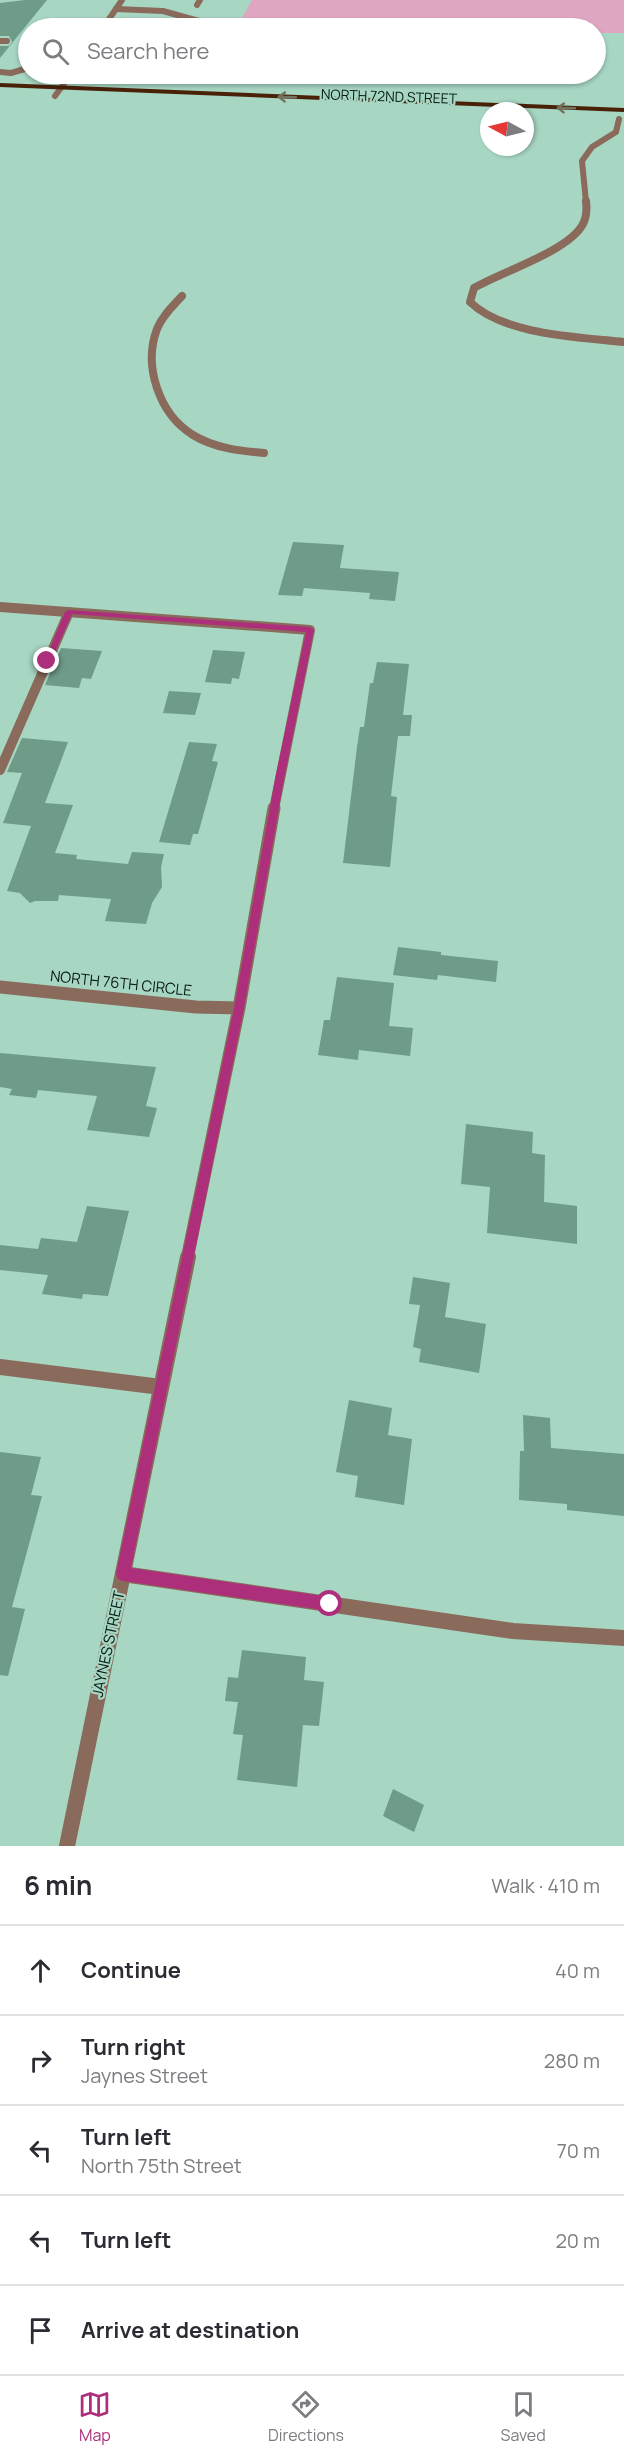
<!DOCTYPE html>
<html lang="en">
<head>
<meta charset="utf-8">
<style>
	body { margin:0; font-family:Manrope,sans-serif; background:#f2f2f3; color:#2b2b33 }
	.compass { position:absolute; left:480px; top:102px; width:54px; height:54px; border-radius:50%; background:#fff; box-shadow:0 2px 4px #0004; rotate:277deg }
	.stop { position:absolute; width:18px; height:18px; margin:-14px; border:4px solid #ad2e7b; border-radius:50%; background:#fff }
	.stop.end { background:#ad2e7b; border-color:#fff; box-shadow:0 2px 6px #0008 }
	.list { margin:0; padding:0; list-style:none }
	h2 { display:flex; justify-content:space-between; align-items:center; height:78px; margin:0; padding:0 24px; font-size:26px }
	h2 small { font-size:20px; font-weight:400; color:#7c7c81 }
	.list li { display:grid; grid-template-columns:39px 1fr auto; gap:18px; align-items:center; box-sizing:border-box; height:90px; padding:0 24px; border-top:2px solid #e1e1e2 }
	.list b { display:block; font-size:22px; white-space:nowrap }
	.list p { margin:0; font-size:20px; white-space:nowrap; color:#7c7c81 }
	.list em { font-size:20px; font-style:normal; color:#7c7c81 }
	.icon { flex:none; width:33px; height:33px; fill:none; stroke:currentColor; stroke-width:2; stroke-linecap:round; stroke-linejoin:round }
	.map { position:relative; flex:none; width:624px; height:1846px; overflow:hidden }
	.search { position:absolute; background:#fff; box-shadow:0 2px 4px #0004; left:18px; right:18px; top:18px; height:66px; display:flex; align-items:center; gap:15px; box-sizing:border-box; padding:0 21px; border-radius:33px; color:#7c7c81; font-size:22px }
	.sheet { height:528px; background:#fff }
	nav { display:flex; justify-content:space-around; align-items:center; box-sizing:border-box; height:84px; border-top:2px solid #e1e1e2; background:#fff; font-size:16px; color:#7c7c81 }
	nav a { display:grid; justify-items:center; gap:3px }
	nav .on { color:#ad2e7b }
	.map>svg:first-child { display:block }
</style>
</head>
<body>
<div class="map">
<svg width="624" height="1846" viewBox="0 0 624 1846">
	<rect width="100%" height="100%" fill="#a7d6c3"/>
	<path fill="#dfa6c2" d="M252 0H624V33H596V28H256L242 18Z"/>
	<path fill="#6f9b89" d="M25 0H47L0 58V46H9L12 42 9 36H0V3Z
		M293 542 344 545 340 568 399 572 395 601 369 599 370 593 304 588 302 596 278 595Z
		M61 648 102 651 91 679 82 678 79 688 45 685Z
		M213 650 245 652 239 679 232 678 231 684 205 682Z
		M377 662 409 664 403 715H412L410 736H398L391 796 397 797 390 867 343 863 357 747 360 727H364L370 683H373Z
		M169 691 201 693 195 715 163 713Z
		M22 738 68 742 45 803 73 805 55 853 77 855 76 859 128 864 132 852 164 854 161 867 162 887 152 903 146 924 105 921 111 899 59 895 58 901H35L30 903 20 893 7 891 31 826 3 823 22 773 7 772Z
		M189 742 217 744 212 761 218 762 198 834H193L190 845 159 842Z
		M398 947 441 952V955L498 961 496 982 438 975 437 980 393 975Z
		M337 977 394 983 389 1026 413 1028 410 1056 359 1050 358 1060 318 1055 324 1020H330Z
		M0 1053 156 1067 146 1106 157 1108 149 1137 87 1130 97 1096 38 1090 36 1098 9 1095 12 1089 0 1087Z
		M466 1124 533 1132 532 1153 545 1155 544 1202 577 1206V1244L487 1233 490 1187 461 1184Z
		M87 1206 129 1211 108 1296 83 1294 82 1299 42 1294 48 1275 0 1270V1245L38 1249 41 1238 77 1242Z
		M413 1277 450 1283 445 1317 486 1324 479 1373 419 1362 421 1349 413 1347 420 1305 409 1304Z
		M349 1400 392 1408 388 1435 412 1439 404 1505 355 1497 358 1476 336 1472Z
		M523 1415 550 1418 551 1448 624 1454V1516L567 1510V1504L519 1500 520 1451H524Z
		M0 1452 41 1457 31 1495 42 1496 12 1607 25 1609 8 1676 0 1675Z
		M242 1650 306 1657 304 1680 324 1682 319 1726 303 1725 297 1787 237 1780 243 1735 233 1734 238 1702 225 1701 228 1677 238 1678Z
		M393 1789 424 1805 414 1832 383 1816Z"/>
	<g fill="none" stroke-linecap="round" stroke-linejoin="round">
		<path stroke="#8a6a5b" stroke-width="6" d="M197 5 200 0
			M116 9 163 11 206 23 235 27
			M0 41H7
			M0 72 11 73 28 68
			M586 202 582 161 592 147 616 132 619 119"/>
		<path stroke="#8a6a5b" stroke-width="8" d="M586 201C587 209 587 216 583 224 569 251 501 272 474 288L470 302C504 335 579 337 624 342
			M182 296C173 306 162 316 157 329 143 366 159 414 193 435 214 448 240 451 264 453"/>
		<path stroke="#8a6a5b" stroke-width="10" d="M0 770 69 612"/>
		<path stroke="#8a6a5b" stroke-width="16" d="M123 1574 513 1631 624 1638"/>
		<path stroke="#8a6a5b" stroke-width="6" d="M103 28 122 0
			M55 96 71 74"/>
		<path stroke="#8a6a5b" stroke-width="10" d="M0 607 310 630 274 809"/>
		<path stroke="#8a6a5b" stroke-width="13" d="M0 987 196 1007 239 1008
			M187 1259 239 1008 274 808"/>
		<path stroke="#8a6a5b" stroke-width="16" d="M0 1367 161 1387
			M67 1846 188 1257"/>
		<path fill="#492109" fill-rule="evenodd" d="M0 83 624 108V112L0 87Z"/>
	</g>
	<defs><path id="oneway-shaft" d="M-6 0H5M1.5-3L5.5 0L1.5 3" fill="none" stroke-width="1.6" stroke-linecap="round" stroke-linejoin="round" transform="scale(1.5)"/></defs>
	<g stroke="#73725d">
		<use href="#oneway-shaft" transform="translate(287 97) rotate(-178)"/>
		<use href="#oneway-shaft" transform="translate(566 108) rotate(-178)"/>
	</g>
	<path fill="#ad2e7b" d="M69 610 310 627 314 630 284 779 244 1008 131 1568 330 1597 334 1599 337 1604 334 1609 330 1611 123 1581 118 1579 116 1574 234 1008 275 779 306 632 72 614 51 661 44 663 65 612Z"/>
	<g text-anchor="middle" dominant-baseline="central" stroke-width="4.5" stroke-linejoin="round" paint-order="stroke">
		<g font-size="14" fill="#071913" stroke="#a7d6c3">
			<text transform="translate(389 96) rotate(2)">NORTH 72ND STREET</text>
		</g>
		<g font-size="15" fill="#071913" stroke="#a7d6c3">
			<text transform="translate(121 983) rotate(6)">NORTH 76TH CIRCLE</text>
			<text transform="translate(108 1644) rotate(-78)">JAYNES STREET</text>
		</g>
	</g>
</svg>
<svg class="compass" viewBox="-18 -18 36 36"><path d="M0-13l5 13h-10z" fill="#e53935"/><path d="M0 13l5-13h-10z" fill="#7c7c81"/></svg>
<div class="stop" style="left:330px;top:1604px"></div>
<div class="stop end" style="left:47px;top:661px"></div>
<div class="search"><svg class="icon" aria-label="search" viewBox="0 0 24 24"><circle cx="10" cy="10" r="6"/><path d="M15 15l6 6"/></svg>Search here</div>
</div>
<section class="sheet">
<h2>6 min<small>Walk · 410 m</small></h2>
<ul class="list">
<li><svg class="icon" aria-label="ahead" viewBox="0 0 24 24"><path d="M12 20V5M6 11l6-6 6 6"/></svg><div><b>Continue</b></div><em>40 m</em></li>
<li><svg class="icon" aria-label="right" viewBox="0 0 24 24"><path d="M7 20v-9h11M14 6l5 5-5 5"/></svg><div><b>Turn right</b><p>Jaynes Street</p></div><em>280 m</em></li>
<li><svg class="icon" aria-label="left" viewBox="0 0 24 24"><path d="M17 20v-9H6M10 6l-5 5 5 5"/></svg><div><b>Turn left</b><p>North 75th Street</p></div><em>70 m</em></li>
<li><svg class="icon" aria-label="left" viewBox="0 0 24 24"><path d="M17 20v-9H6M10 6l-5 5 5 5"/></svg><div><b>Turn left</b></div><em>20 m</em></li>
<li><svg class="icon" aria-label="arrive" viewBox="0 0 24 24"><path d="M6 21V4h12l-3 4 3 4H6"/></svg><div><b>Arrive at destination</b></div></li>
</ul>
</section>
<nav>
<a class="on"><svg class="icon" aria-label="map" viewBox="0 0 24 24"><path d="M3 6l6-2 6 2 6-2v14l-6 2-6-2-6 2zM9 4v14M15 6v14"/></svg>Map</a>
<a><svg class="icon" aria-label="directions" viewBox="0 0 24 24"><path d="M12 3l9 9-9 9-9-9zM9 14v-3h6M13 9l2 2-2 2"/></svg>Directions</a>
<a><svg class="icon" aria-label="saved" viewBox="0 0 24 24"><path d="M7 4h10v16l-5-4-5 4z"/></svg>Saved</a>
</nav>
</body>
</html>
